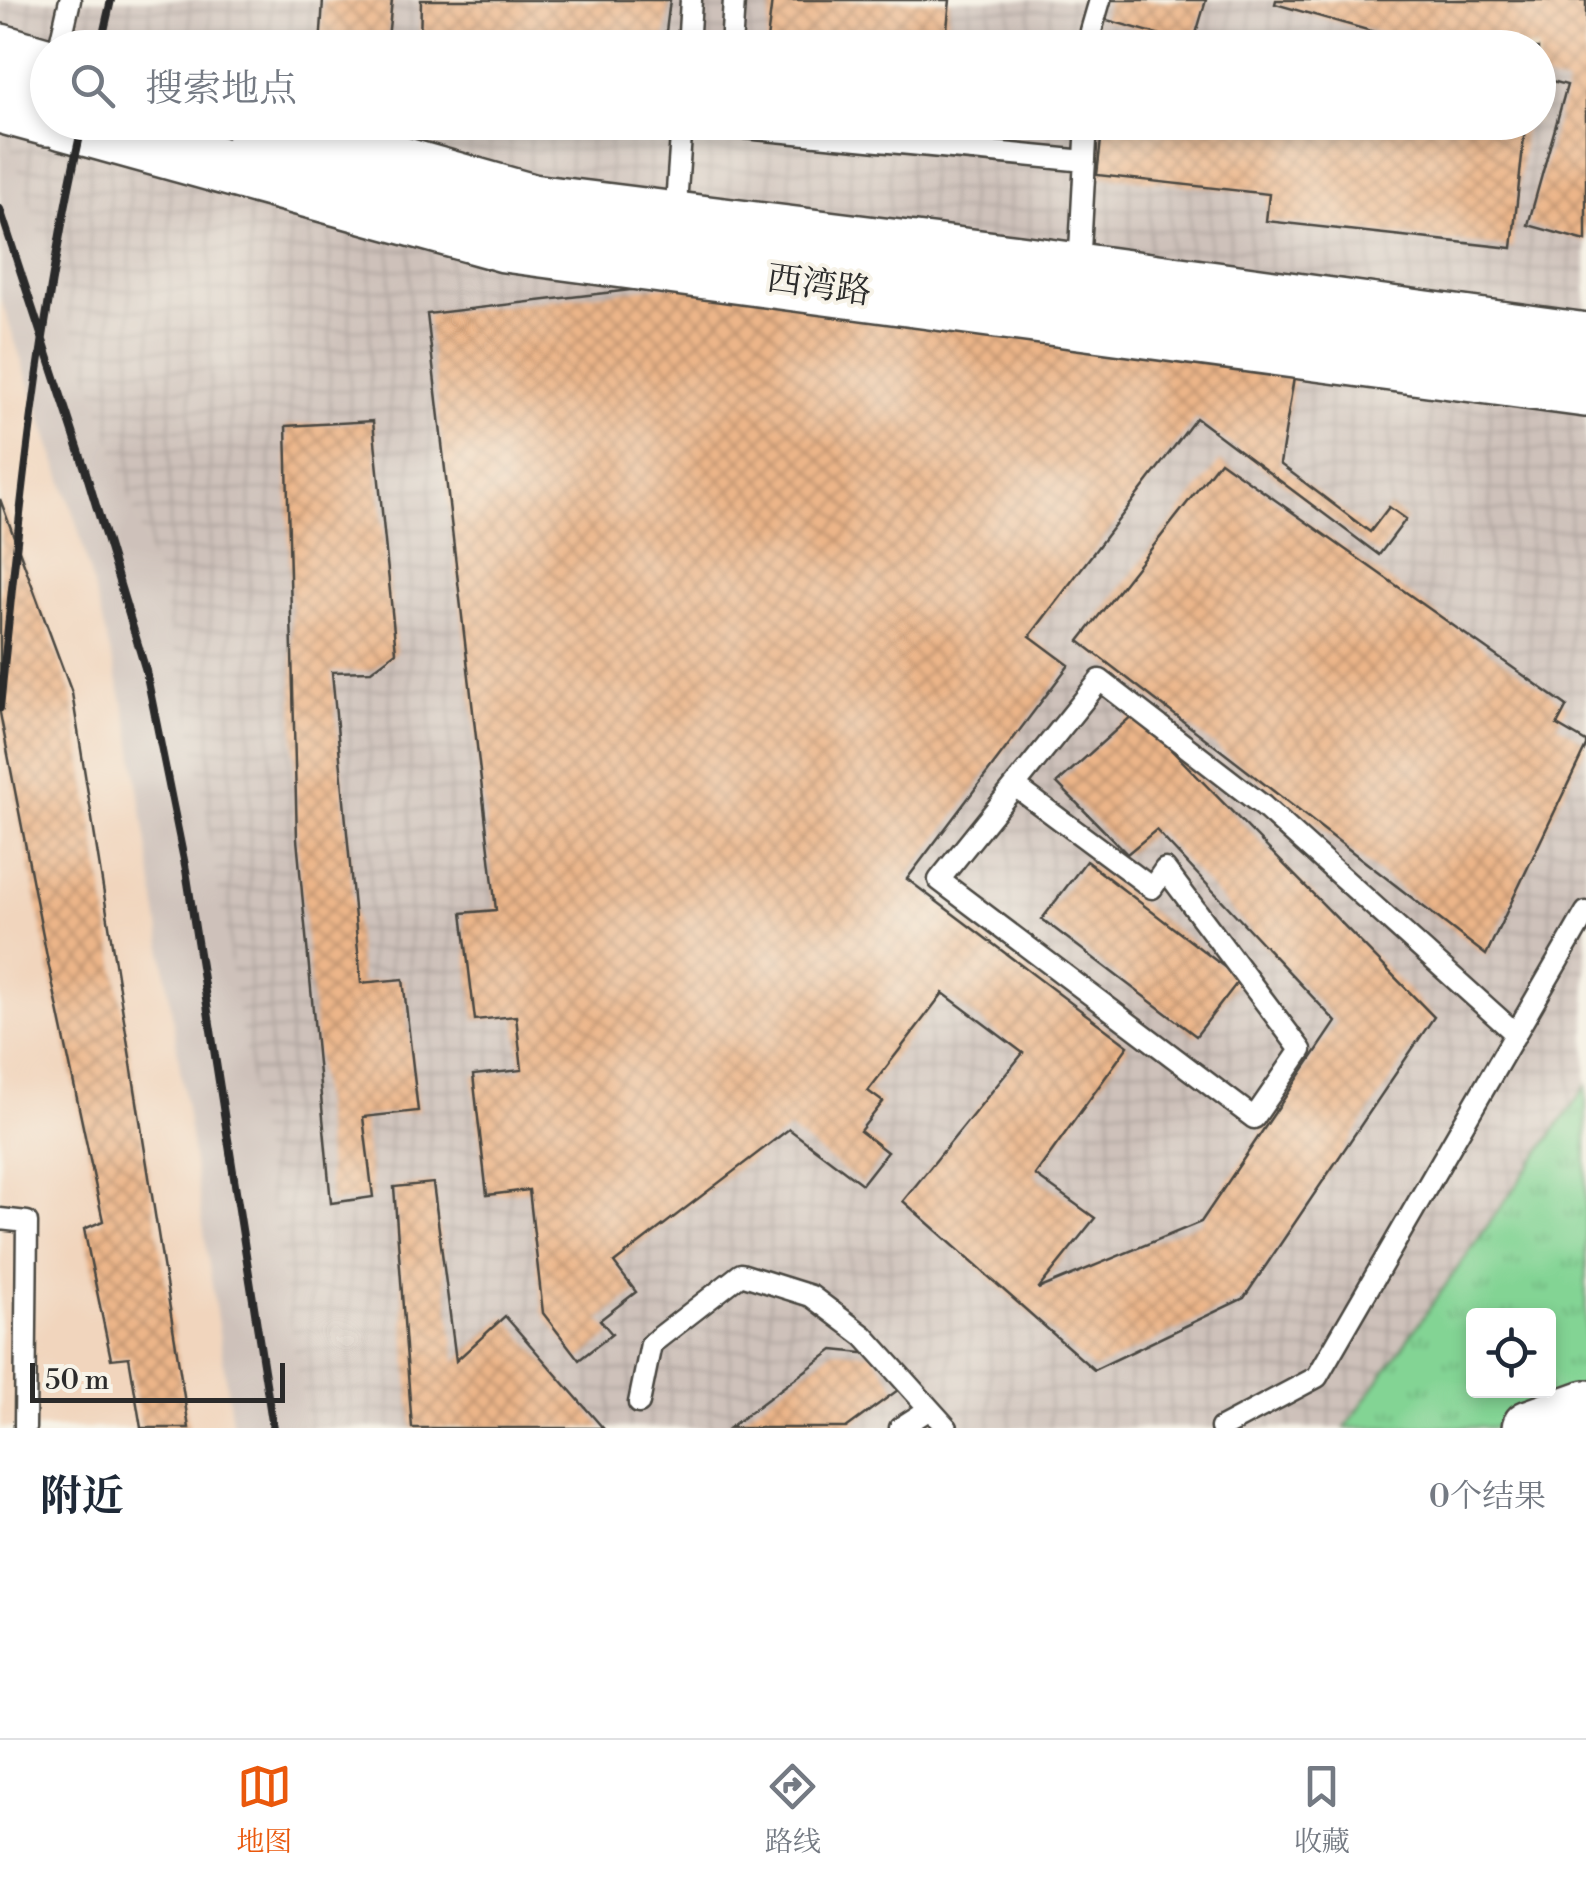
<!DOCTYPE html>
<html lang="zh">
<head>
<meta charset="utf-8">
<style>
	body { margin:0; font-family:"Libre Bodoni","Noto Serif SC",serif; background:#f6f6f7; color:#1f2937 }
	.controls { position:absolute; right:30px; bottom:30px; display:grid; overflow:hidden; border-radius:10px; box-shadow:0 5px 15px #0003 }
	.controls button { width:90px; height:90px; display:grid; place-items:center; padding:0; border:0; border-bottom:2px solid #e0e1e3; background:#fff; color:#1f2937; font:50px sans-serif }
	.scale { position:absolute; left:30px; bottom:25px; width:255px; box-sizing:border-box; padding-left:10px; border:5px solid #2b2b2b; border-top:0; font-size:28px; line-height:35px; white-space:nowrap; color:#2b2b2b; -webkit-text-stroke:8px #f7f3e8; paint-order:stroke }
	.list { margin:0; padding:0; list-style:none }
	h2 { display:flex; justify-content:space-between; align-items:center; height:130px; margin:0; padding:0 40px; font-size:42px }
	h2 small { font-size:32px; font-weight:400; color:#747a83 }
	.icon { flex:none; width:55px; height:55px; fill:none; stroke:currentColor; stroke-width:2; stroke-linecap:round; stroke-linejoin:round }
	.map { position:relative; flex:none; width:1586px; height:1428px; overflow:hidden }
	.search { position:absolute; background:#fff; box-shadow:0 5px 15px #0003; left:30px; right:30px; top:30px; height:110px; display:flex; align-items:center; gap:25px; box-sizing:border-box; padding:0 35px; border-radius:55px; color:#747a83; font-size:38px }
	.sheet { height:310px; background:#fff }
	nav { display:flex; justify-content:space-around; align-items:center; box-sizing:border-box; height:140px; border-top:2px solid #e0e1e3; background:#fff; font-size:28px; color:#747a83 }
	nav a { display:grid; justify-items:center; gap:5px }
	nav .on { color:#ea580c }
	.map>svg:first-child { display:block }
</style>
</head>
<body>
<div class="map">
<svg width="1586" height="1428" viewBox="0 0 1586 1428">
	<defs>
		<pattern id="industrial-grid" width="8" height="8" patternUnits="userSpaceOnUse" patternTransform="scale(2.5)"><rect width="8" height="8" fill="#cec1ba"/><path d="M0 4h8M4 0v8" fill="none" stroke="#b1a6a0"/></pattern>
		<pattern id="park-tufts" width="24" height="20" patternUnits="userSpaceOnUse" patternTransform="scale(2.5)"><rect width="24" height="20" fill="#83d494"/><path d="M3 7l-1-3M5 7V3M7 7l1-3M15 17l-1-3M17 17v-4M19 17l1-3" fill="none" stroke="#71b680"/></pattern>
		<pattern id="building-cross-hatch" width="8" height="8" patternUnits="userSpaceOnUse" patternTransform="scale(2.5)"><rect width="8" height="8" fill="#ecb589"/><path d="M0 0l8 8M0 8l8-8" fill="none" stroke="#bf9370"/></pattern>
	</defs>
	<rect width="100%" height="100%" fill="#f7f3e8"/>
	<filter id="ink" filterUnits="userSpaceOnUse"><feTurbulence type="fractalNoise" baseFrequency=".01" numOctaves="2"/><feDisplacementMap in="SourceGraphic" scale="20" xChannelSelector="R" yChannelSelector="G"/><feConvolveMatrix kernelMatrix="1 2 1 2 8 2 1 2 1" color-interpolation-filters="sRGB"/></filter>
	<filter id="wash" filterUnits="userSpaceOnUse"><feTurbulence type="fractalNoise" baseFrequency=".0048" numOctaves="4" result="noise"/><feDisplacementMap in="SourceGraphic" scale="40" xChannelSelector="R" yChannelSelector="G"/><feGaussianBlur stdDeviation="2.25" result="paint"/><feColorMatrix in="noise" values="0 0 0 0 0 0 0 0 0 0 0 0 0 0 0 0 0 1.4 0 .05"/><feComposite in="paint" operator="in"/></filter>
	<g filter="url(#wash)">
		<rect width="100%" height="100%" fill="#f0debf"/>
		<path fill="#f1d5bd" d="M0 297 77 524 130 729 233 1428H0Z"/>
		<path fill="url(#industrial-grid)" fill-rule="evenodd" d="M0 0H1586V1086L1345 1428H307L188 711 158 581 0 117ZM48 48H1538V122H48Z"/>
		<path fill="#cec1ba" d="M0 116 158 581 188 706 307 1428H233L130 729 77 524 0 297Z"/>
		<path fill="url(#park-tufts)" stroke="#578060" stroke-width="2.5" fill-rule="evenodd" d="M1586 1086V1427L1345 1428ZM1474 1316H1548V1390H1474Z"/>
		<g id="blocks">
			<path fill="url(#building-cross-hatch)" d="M323 0H392L387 48H320Z
				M421 0H670L664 48H420Z
				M772 0H950L945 48H766Z
				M1108 0H1206L1193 44 1103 19Z
				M1276 0H1586V241L1528 225 1567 85 1538 77V48H1431L1275 4Z
				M1103 122H1515L1514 126 1525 128 1512 248 1266 221 1269 194 1097 175Z
				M707 281 1295 371 1280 464 1370 532 1389 507 1406 519 1379 555 1196 418 1030 636 1069 665 907 879 1128 1046 1035 1175 1095 1218 1038 1289 1201 1222 1336 1022 1156 830 1127 854 1057 783 1135 713 1434 1017 1244 1298 1094 1370 903 1201 1023 1053 943 993 868 1091 883 1102 860 1131 887 1152 862 1184 789 1129 614 1263 636 1292 600 1320 612 1334 579 1360 543 1313 529 1190 487 1195 473 1075 522 1070 516 1016 475 1020 462 913 496 910 427 314Z
				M373 421 396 652 371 671 332 672 361 983 403 979 418 1111 363 1117 373 1197 331 1203 297 839 286 426Z
				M1220 461 1567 706 1557 725 1586 742V746L1486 955 1079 641Z
				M0 499 72 693 189 1428H141L129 1357 111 1359 84 1229 103 1221 48 962 0 713Z
				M1086 861 1240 979 1196 1036 1042 919Z
				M433 1183 456 1361 505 1316 603 1428H412L394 1187Z
				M833 1350 872 1354 898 1390 846 1428H729Z"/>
		</g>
	</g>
	<g filter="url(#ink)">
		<use href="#blocks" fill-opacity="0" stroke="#494641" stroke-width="2.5"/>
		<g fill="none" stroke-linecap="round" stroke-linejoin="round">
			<g stroke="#494641" stroke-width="25">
				<path id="lane" d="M59 48 70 0
					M688 48 691 0
					M731 48 734 0
					M1091 48V31L1100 0
					M731 122 734 127 1085 161
					M675 218 682 122
					M1079 269 1087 122
					M1015 786 1152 888 1165 869 1301 1050 1254 1118 939 880 1100 680 1263 806 1516 1034
					M0 1219 27 1222 25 1428
					M639 1403 651 1344 741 1274 811 1296 864 1336 947 1428
					M900 1428 928 1410
					M1221 1428 1317 1377 1586 912"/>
			</g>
			<g stroke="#494641" stroke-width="60">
				<path id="secondary" d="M0 52 48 66
					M0 105 48 118
					M64 122 505 244 1586 389
					M250 122 532 202 1019 263 1586 341
					M1530 1428 1586 1408"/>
			</g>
			<use href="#lane" stroke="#fff" stroke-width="20"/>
			<use href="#secondary" stroke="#fff" stroke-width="55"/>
			<path stroke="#2b2b2b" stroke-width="8" d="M100 48 111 0
				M0 209 85 469 146 671 186 870 273 1428
				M0 708C19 512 39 315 83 122"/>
		</g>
	</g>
	<g text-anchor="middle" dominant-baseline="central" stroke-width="8" stroke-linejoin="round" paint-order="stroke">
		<g font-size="35" fill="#2b2b2b" stroke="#f7f3e8">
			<text transform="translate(819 286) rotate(8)">西湾路</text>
		</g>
	</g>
</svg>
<div class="controls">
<button><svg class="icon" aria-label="locate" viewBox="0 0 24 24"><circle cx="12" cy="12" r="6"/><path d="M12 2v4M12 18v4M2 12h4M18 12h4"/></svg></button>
</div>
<div class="scale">50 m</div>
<div class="search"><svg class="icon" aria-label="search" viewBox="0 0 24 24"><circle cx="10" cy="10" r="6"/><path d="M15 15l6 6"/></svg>搜索地点</div>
</div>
<section class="sheet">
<h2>附近<small>0个结果</small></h2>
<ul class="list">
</ul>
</section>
<nav>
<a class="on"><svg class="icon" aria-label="map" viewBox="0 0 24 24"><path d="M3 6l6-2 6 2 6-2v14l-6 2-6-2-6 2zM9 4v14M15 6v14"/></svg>地图</a>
<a><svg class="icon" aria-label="directions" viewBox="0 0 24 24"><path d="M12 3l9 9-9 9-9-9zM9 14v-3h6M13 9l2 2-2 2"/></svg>路线</a>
<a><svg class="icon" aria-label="saved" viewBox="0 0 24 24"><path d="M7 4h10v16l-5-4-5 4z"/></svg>收藏</a>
</nav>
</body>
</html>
